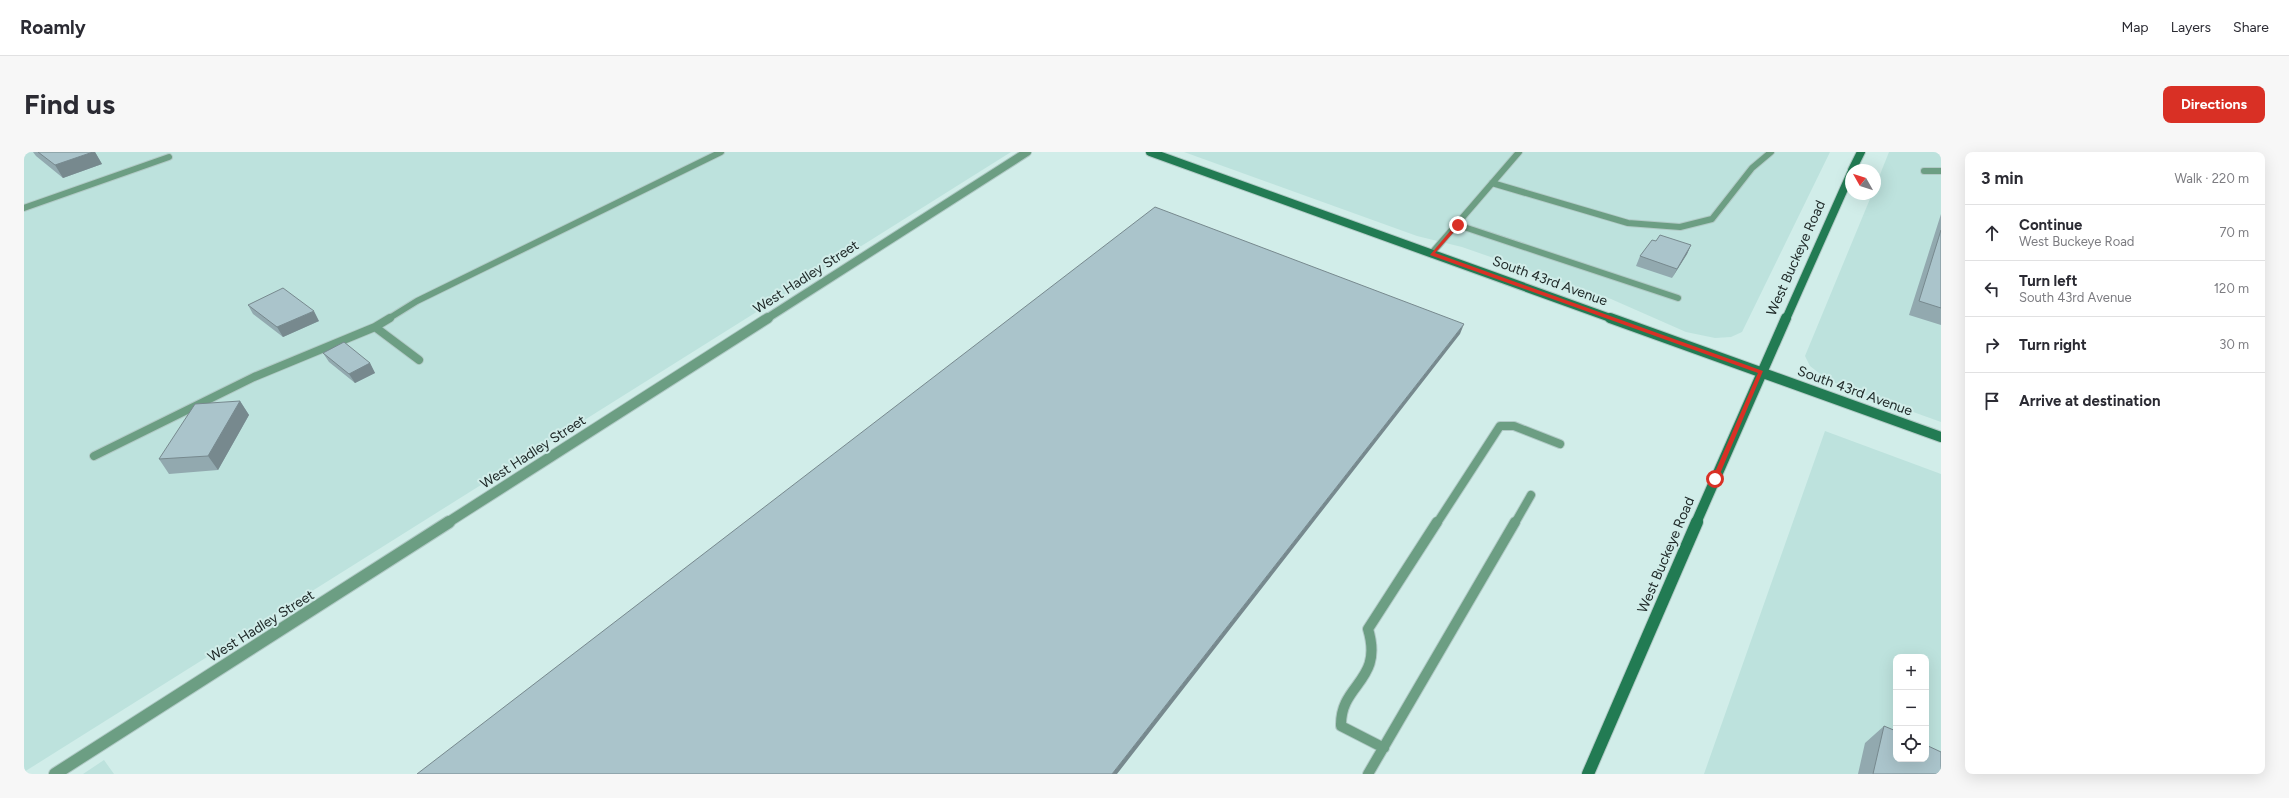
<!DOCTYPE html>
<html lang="en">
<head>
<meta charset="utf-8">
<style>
	body { margin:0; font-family:Figtree,sans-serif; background:#f7f7f7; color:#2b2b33 }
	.controls { position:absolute; right:12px; bottom:12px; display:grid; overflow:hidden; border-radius:8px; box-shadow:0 4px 16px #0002 }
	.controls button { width:36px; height:36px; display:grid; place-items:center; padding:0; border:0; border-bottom:1px solid #e1e1e2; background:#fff; color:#2b2b33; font:20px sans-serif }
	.compass { position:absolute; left:1821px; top:12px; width:36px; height:36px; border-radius:50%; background:#fff; box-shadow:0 4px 16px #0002; rotate:309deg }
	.stop { position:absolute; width:12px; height:12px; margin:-9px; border:3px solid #d93025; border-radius:50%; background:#fff }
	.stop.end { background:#d93025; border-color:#fff; box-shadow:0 1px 4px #0008 }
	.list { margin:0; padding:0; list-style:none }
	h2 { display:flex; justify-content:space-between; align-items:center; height:52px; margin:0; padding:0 16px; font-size:17px }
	h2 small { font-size:13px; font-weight:400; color:#7c7c81 }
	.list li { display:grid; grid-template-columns:26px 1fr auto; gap:12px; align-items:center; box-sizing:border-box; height:56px; padding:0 16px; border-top:1px solid #e1e1e2 }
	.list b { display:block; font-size:15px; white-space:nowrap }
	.list p { margin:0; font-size:13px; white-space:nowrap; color:#7c7c81 }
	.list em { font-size:13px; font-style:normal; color:#7c7c81 }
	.icon { flex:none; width:22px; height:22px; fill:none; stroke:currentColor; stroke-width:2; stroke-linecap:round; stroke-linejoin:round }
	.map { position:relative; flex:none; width:1917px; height:622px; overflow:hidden; border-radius:8px }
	header { display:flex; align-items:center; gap:24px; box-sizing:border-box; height:56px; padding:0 20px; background:#fff; border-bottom:1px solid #e1e1e2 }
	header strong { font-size:19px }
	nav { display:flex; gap:22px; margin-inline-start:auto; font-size:14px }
	.intro { display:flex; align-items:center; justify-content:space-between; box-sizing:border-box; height:96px; padding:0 24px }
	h1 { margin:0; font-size:28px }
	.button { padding:10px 18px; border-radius:8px; background:#d93025; color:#fff; font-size:14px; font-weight:700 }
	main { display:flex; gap:24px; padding:0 24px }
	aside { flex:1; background:#fff; border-radius:8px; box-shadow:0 4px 16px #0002 }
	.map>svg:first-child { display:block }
</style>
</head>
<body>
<header>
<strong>Roamly</strong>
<nav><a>Map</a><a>Layers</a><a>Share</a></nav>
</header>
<div class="intro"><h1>Find us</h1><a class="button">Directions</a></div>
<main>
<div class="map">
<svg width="1917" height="622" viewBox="0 0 1917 622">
	<rect width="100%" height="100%" fill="#d1ede9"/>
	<path fill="#bde2dd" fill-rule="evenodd" d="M0 0H987L0 620Z
		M1160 0H1806L1718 180 1707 185 1691 186 1662 180 1587 147 1438 95 1393 84Z
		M1865 0H1917V270L1817 234 1800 225 1786 214 1781 204 1848 42H1851V35Z
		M1801 279 1917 322V622H1680ZM1872 505H1902V607H1872Z
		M80 608 90 622H59Z"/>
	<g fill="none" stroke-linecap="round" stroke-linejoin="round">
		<g stroke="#b1cac6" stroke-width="8">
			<path id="lane-far2" d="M1900 19H1917
				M1468 31 1604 71 1656 75 1688 67 1728 16 1747 0
				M0 56 145 5
				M1434 73 1654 146
				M1407 102 1495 0
				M364 167 393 149 697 0"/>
		</g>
		<g stroke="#b1cac6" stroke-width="10">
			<path id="lane-far1" d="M366 166 351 175 395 208
				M70 304 230 225 351 175
				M1413 371 1476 274H1490L1536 292
				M1491 371 1507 343"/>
		</g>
		<g stroke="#b1cac6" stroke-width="12">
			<path id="lane" d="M1360 596 1317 574C1316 531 1360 530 1344 477L1413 370
				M1344 622 1491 370"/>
		</g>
		<g stroke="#b1cac6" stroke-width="10">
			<path id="street-far2" d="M742 167 1003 0"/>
		</g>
		<g stroke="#b1cac6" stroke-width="12">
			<path id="street-far1" d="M423 371 744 166"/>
		</g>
		<g stroke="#b1cac6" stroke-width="14">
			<path id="street" d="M31 622 425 370"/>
		</g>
		<g stroke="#b1cac6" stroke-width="10">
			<path id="secondary-far2" d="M1126 0 1589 167
				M1828 18 1837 0
				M1762 167 1827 21"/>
		</g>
		<g stroke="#b1cac6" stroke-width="12">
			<path id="secondary-far1" d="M1586 166 1917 285
				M1672 371 1762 166"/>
		</g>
		<g stroke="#b1cac6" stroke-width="14">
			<path id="secondary" d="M1564 622 1673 370"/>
		</g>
		<use href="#lane-far2" stroke="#6c9e83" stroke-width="6"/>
		<use href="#lane-far1" stroke="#6c9e83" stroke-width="8"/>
		<use href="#lane" stroke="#6c9e83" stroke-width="10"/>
		<use href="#street-far2" stroke="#6c9e83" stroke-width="8"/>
		<use href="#street-far1" stroke="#6c9e83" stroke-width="10"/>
		<use href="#street" stroke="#6c9e83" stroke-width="12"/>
		<use href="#secondary-far2" stroke="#227b53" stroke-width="8"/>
		<use href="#secondary-far1" stroke="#227b53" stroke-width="10"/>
		<use href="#secondary" stroke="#227b53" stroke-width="12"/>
	</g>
	<path fill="#92a9af" d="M9 0H71L78 12 39 26 12 4Z
		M1917 62V173L1885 163Z
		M1632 89 1667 93 1663 102 1648 126 1612 114 1616 104Z
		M224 153 295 169 259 185 229 162Z
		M299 201 346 211 351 221 331 231 305 210Z
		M216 249 225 263 194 318 145 322 135 307Z
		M1860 574 1917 622H1834L1841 591Z"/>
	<path fill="#77898e" d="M69 0H71L78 12 39 26 31 13Z
		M1667 93 1663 102 1648 126 1653 117Z
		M290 159 295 169 259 185 253 175Z
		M1440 172 1436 182 1093 622H1088Z
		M346 211 351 221 331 231 325 222Z
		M216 249 225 263 194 318 184 304Z"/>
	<path fill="#aac4cb" stroke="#77898e" d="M14 0H69L31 13Z
		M1131 55 1440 172 1088 622H393Z
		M1917 78V156L1895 149Z
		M1636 83 1667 93 1653 117 1616 104 1628 88 1632 89Z
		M259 136 290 159 253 175 224 153Z
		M320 190 346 211 325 222 299 201Z
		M216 249 184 304 135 307 171 252Z
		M1860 574 1872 579V607H1902V593L1917 600V622H1849Z"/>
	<path fill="#d93025" d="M1432 72 1436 73 1411 101 1739 219 1693 329 1688 327 1734 221 1406 103Z"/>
	<g text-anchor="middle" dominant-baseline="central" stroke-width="4" stroke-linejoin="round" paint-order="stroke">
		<g font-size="14" fill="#202a29" stroke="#d1ede9">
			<text transform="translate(1772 106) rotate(-66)">West Buckeye Road</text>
			<text transform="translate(782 125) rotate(-33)">West Hadley Street</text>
			<text transform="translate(1526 129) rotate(20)">South 43rd Avenue</text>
			<text transform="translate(1831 239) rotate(20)">South 43rd Avenue</text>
			<text transform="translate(509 300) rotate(-33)">West Hadley Street</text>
			<text transform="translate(1642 403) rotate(-67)">West Buckeye Road</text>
			<text transform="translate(237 474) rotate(-32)">West Hadley Street</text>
		</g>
	</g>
</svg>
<div class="controls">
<button>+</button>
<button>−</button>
<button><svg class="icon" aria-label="locate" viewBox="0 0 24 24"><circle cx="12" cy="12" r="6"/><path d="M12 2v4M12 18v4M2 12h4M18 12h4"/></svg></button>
</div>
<svg class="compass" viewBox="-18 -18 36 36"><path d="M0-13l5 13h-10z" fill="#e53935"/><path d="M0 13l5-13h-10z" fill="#7c7c81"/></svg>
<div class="stop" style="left:1691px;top:327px"></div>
<div class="stop end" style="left:1434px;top:73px"></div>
</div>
<aside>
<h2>3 min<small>Walk · 220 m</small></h2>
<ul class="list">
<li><svg class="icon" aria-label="ahead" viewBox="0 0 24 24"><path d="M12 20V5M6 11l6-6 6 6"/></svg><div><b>Continue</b><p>West Buckeye Road</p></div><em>70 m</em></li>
<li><svg class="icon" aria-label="left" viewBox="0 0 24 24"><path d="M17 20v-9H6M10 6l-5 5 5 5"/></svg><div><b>Turn left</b><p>South 43rd Avenue</p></div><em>120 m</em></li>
<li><svg class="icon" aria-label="right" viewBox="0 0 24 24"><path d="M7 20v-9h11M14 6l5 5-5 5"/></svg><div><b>Turn right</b></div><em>30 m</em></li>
<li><svg class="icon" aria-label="arrive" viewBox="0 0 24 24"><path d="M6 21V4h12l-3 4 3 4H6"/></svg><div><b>Arrive at destination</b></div></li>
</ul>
</aside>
</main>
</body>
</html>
